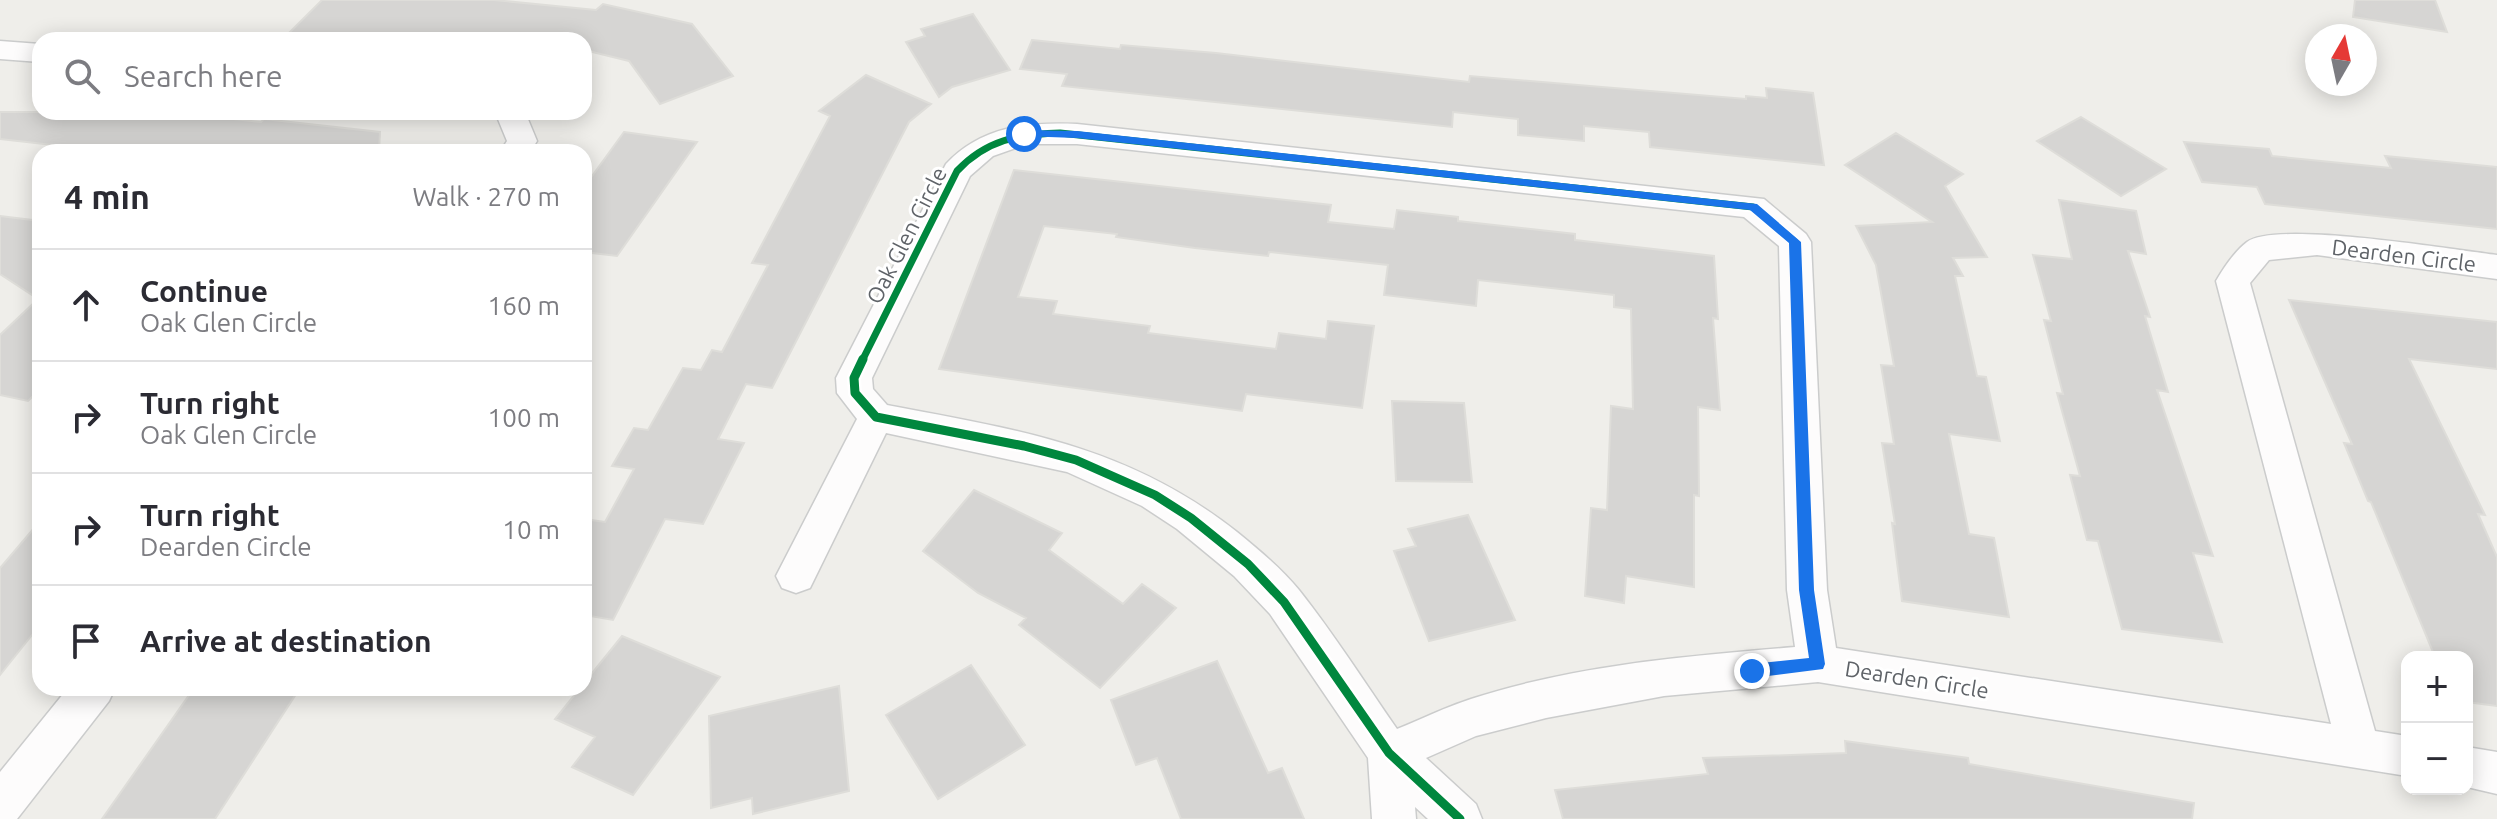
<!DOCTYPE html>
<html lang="en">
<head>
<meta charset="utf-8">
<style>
	body { margin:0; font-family:Ubuntu,sans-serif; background:#f2f2f3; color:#2b2b33 }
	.controls { position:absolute; right:24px; bottom:24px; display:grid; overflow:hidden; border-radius:16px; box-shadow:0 4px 20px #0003 }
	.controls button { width:72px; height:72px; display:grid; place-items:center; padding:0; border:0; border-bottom:2px solid #e1e1e2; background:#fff; color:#2b2b33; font:40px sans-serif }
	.compass { position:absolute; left:2305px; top:24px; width:72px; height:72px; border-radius:50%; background:#fff; box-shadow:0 4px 20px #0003; rotate:9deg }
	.stop { position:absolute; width:24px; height:24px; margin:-18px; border:6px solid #1a73e8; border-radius:50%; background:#fff }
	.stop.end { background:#1a73e8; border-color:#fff; box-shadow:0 2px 8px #0008 }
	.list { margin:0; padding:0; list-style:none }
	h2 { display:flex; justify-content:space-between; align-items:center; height:104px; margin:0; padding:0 32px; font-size:34px }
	h2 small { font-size:26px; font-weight:400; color:#7c7c81 }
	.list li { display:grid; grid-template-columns:52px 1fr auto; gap:24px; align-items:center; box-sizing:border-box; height:112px; padding:0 32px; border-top:2px solid #e1e1e2 }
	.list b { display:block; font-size:30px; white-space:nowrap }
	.list p { margin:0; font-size:26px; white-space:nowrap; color:#7c7c81 }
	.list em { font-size:26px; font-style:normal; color:#7c7c81 }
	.icon { flex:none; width:44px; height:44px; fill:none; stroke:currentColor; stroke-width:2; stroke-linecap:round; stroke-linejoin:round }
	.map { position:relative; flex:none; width:2497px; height:819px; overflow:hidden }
	.search { position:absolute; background:#fff; box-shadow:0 4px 20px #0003; left:32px; top:32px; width:560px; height:88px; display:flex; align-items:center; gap:20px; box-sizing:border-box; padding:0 28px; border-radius:24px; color:#7c7c81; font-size:30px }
	.panel { position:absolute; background:#fff; box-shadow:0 4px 20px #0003; left:32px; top:144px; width:560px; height:552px; border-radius:24px }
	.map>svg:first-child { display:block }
</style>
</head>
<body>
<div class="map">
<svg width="2497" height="819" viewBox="0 0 2497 819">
	<rect width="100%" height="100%" fill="#efeeea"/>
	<path fill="#d6d5d3" stroke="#deddd9" stroke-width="2" d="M322 0H494L596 10 603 4 692 24 733 76 660 104 629 61 584 50V40H371L289 33Z
		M2355 0H2435L2447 32 2353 17Z
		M973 14 1010 70 952 87 939 97 906 42 925 36 921 29Z
		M1032 40 1120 49 1121 45 1216 53 1469 82 1470 76 1746 99V96L1767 98 1766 88 1813 93 1824 165 1650 147 1649 132 1584 126V141L1518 135V119L1453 112 1452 127 1062 86 1067 74 1020 69Z
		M866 75 931 104 909 122 772 388 746 384 718 439 744 443 703 524 665 519 613 620 584 615V519L605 522 634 469 612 466 634 428 648 430 683 368 701 370 712 350 722 352 768 265 752 263 830 116 819 111Z
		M0 112H171L261 122 264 119 380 132 379 152H114L0 139Z
		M2081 117 2166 169 2121 196 2037 141Z
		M624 132 697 142 617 256 584 252V187Z
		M1896 133 1963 174 1945 186 1987 257 1953 258 1963 276H1955L1977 376 1986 377 2000 441 1949 434 1969 534 1994 538 2009 617 1902 601 1892 523 1895 524 1882 443 1894 444 1881 365 1894 366 1876 265 1856 226 1932 222 1845 165Z
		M2184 142 2269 149 2272 156 2391 168 2385 156 2497 167V229L2265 204 2257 187 2202 182Z
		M1014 170 1331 205 1328 222 1394 229 1397 210 1458 217V221L1575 234V240L1714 256 1718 319 1713 318 1720 410 1698 407 1699 496 1694 495V587L1626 576 1624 603 1585 596 1591 508 1607 510 1611 406 1633 409 1631 309 1614 307V295L1478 280 1476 306 1384 295 1388 265 1269 252 1268 256 1195 248 1116 237 1117 234 1044 226 1018 297 1057 301 1053 314 1150 326 1148 333 1276 349 1279 333 1326 339 1328 321 1374 326 1362 408 1246 394 1242 411 939 369Z
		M2059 200 2136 211 2146 254 2128 251 2150 317 2145 316 2168 392 2157 390 2213 556 2193 553 2222 642 2122 629 2098 541 2087 540 2070 475 2080 476 2057 393 2063 394 2044 320 2051 321 2033 255 2072 259Z
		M0 216 40 221V389L28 401 0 395V335L38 299 0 274Z
		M2289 300 2497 322V369L2409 359 2485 515 2478 514 2497 557V706L2467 702V657H2435L2371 502 2368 501 2344 443 2352 444Z
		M1392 401 1464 403 1472 482 1396 481Z
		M974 490 1062 533 1049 550 1123 604 1142 584 1176 608 1100 688 1019 625 1026 618 978 593 923 551Z
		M1468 515 1515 620 1429 641 1394 551 1416 546 1408 529Z
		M40 521V625L0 675V568Z
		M622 636 720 677 633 795 572 767 595 737 555 719 580 688H584V683Z
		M1217 661 1268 773 1282 768 1304 819H1181L1157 758 1136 765 1111 700Z
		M971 665 1025 745 938 799 886 715Z
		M839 686 849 791 753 814 752 798 711 808 709 716Z
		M194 688H300L215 819H102Z
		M1845 741 1968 758 1969 764 2194 803 2192 819H1563L1555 790 1708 774 1703 758 1846 753Z"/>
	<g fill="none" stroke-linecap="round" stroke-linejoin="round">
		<g stroke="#cbcccc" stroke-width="3">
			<path id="street" d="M0 41 40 44V62L0 59Z
				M495 112H525L537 141 530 152H500L507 141Z
				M1077 124 1764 199 1806 234 1811 242 1827 590 1836 648 2331 724 2216 281C2223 269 2235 251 2247 242 2276 220 2454 250 2497 255V279L2317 255 2269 260 2250 283 2375 731 2407 736V776L1818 682 1664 696 1546 718 1476 736 1426 758 1476 804 1482 819H1428L1415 807 1416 819H1372L1368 758 1270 614 1234 576 1177 529 1142 506 1067 472 886 433 810 588 796 593 782 588 776 576 857 419 837 393 836 378 946 164C982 126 1027 122 1077 124ZM1027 144H1077L1744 217 1779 246 1787 590 1795 647C1687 656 1575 665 1471 699 1446 707 1422 719 1397 729 1365 683 1334 634 1299 590 1281 568 1259 550 1237 532 1128 446 1019 430 887 405L873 389 872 378 970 176 993 156Z
				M68 688H115L109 701 17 819H0V772Z
				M2467 747 2497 752V794L2467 787Z"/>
		</g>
		<use href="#street" fill="#fdfcfc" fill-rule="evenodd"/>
		<g stroke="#fff" stroke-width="11">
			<path id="cycleway-far1" d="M862 361 957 171C986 140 1018 134 1060 133L1753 207 1795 242 1799 361"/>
		</g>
		<g stroke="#fff" stroke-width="14">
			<path id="cycleway" d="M863 359 854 378 855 393 876 417 1024 446 1076 460 1155 495 1191 518 1248 564 1284 602 1389 753 1460 819
				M1799 359 1807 590 1818 664"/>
		</g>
		<use href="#cycleway-far1" stroke="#00873e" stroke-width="7"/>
		<use href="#cycleway" stroke="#00873e" stroke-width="9"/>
	</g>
	<path fill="#1a73e8" d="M1024 130 1077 131 1757 204 1801 242 1814 590 1825 664 1823 669 1752 678 1745 671 1752 664 1809 658 1799 590 1789 243 1750 210 1077 138 1020 136V131Z"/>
	<g text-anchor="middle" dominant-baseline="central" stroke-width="6" stroke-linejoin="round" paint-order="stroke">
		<g font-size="22" fill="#5f6368" stroke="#fff">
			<text transform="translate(906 235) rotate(-63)">Oak Glen Circle</text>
			<text transform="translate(2404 255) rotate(7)">Dearden Circle</text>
			<text transform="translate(1917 679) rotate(9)">Dearden Circle</text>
		</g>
	</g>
</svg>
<div class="controls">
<button>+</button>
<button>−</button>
</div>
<svg class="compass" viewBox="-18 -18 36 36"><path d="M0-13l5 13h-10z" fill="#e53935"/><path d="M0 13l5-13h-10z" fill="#7c7c81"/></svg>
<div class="stop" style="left:1024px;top:134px"></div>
<div class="stop end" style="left:1752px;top:671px"></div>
<div class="search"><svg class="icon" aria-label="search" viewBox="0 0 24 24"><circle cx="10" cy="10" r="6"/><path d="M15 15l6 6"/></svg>Search here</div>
<section class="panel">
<h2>4 min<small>Walk · 270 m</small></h2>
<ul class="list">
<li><svg class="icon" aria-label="ahead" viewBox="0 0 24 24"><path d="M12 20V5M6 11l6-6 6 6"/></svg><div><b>Continue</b><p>Oak Glen Circle</p></div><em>160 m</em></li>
<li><svg class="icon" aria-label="right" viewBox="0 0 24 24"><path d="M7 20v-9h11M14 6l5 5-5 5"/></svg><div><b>Turn right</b><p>Oak Glen Circle</p></div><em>100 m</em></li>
<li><svg class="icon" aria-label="right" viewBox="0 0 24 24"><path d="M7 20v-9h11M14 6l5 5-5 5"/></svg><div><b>Turn right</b><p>Dearden Circle</p></div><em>10 m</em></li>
<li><svg class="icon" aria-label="arrive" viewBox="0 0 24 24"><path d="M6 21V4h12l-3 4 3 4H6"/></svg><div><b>Arrive at destination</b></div></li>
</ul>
</section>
</div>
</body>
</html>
